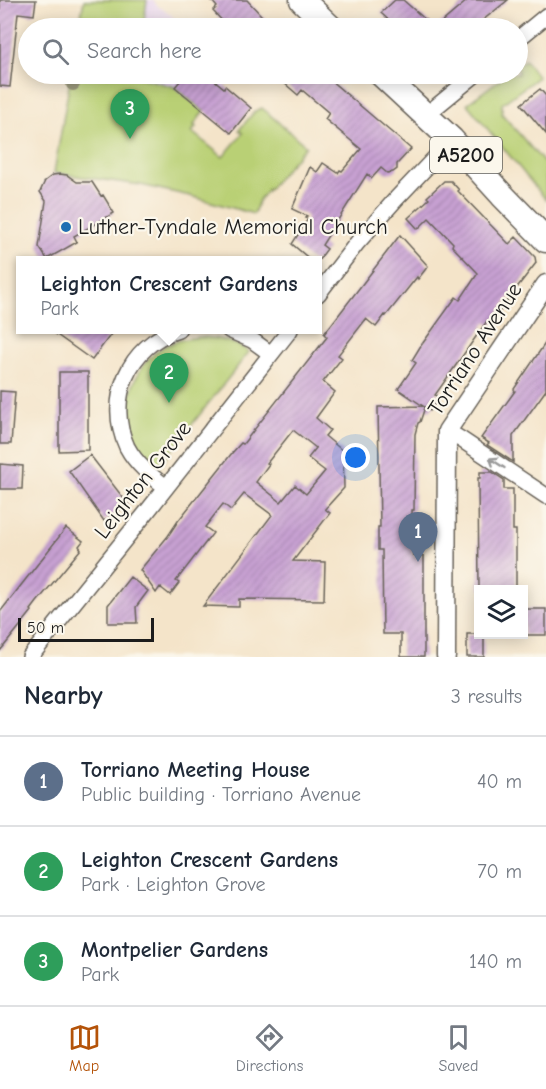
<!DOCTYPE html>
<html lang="en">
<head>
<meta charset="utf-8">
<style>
	body { margin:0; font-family:"Comic Neue",sans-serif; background:#f2f2f3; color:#1f2937 }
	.controls { position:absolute; right:18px; bottom:18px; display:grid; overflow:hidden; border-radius:0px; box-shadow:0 3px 15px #0003 }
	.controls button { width:54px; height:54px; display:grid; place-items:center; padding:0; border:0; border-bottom:2px solid #e0e1e3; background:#fff; color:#1f2937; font:30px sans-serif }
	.scale { position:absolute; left:18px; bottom:15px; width:136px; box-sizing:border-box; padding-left:6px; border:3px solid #1c1c1c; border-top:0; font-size:16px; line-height:21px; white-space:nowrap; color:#1c1c1c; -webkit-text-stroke:4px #fbf7ec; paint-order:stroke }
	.you { position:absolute; left:356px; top:458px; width:21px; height:21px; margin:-15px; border:4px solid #fff; border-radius:50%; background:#1a73e8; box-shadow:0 0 0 9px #1a73e833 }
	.badge { display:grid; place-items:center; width:39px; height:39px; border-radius:50%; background:#b45309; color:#fff; font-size:20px; font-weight:700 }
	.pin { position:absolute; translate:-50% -50px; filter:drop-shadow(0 2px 3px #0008) }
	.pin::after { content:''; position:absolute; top:32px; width:21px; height:18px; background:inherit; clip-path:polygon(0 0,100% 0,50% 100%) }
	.popup { position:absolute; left:16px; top:256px; width:306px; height:78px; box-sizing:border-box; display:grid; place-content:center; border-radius:0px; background:#fff; filter:drop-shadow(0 2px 4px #0005); font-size:20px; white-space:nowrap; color:#747a83 }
	.popup b { font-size:22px; color:#1f2937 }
	.popup::after { content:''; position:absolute; left:50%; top:100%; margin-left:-12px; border:12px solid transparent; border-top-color:#fff }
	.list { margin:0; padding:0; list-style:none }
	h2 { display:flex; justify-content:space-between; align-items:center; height:78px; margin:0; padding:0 24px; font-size:26px }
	h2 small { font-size:20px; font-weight:400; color:#747a83 }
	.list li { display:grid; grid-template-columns:39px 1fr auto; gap:18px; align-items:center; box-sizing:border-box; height:90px; padding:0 24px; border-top:2px solid #e0e1e3 }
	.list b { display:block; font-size:22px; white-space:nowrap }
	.list p { margin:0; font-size:20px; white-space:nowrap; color:#747a83 }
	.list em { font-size:20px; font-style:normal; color:#747a83 }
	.icon { flex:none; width:33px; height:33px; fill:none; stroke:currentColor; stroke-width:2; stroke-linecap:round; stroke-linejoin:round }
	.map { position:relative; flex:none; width:546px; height:657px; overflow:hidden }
	.search { position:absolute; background:#fff; box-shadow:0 3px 15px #0003; left:18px; right:18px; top:18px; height:66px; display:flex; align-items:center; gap:15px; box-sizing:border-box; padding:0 21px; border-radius:33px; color:#747a83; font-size:22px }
	.sheet { height:348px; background:#fff }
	nav { display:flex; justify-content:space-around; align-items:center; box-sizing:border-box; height:84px; border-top:2px solid #e0e1e3; background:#fff; font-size:16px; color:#747a83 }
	nav a { display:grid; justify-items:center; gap:3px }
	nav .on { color:#b45309 }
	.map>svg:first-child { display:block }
</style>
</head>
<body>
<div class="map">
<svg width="546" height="657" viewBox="0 0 546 657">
	<defs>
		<pattern id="building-hatch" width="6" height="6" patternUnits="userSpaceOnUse" patternTransform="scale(1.5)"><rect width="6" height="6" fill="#c7a0d2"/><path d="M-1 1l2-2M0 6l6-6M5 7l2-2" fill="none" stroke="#aa89b4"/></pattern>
	</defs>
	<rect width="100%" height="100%" fill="#fbf7ec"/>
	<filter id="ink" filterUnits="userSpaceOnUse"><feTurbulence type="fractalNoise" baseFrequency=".0167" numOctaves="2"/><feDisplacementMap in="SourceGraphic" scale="12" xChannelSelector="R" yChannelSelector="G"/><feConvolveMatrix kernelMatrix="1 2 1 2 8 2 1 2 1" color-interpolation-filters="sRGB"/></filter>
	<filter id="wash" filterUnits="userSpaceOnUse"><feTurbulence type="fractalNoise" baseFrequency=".008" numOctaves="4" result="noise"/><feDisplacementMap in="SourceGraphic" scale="24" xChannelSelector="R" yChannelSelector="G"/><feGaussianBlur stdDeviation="1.35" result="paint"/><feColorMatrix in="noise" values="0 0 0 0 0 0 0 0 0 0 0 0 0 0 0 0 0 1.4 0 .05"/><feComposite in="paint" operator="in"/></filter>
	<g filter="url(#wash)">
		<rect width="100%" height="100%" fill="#f4e4c9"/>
		<path fill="#e7d2ef" d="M147 0H153L159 7 168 12 184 28H143Z
			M136 74H226L231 79 204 111 175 87 136 76Z"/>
		<path fill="#b9d074" stroke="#6a7648" stroke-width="1.5" d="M84 0H147L143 28H79Z
			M525 60 538 77 502 104V114L546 165V200L467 104 507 74H518V65Z
			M71 74H136V76L175 87 204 111 194 125 196 127 192 132 223 157 243 133 239 130 255 111 262 108 306 146 259 200 254 214 190 196 141 185 54 173Z
			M201 337C219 338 234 341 249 352L157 469C144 458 134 444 130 427 123 396 138 362 165 346 176 340 188 338 201 337Z"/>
		<g id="blocks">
			<path fill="url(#building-hatch)" fill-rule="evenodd" d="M0 0H36L34 15 18 13 10 87 0 86Z
				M211 0H247L273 28H229L213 11 217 7Z
				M395 0H403L435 28 468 0H508L473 28H397L381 13Z
				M186 74H207L224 88 225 86 251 108 231 133 175 87Z
				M282 74H323L411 149 397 164V169L393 172 387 173 381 168 372 178 367 174 322 245 327 249 318 261H312L292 244 308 219 305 218 307 216 292 209 310 167 317 172 323 163 338 173 340 170 342 171 361 149 325 119 329 113 302 90 298 95 283 82 287 78Z
				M540 89 546 96V134L521 104Z
				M60 174 67 175 77 182H92L101 196 103 195 114 213 74 236 77 242 47 259 39 247 46 201 40 192 45 181 53 175Z
				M444 181H451L459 190 458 191 509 244 516 237 535 257 536 263 508 299 491 325 487 321 435 395 439 398 430 411 425 407 420 422 418 423 415 434 414 510H412L413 555 424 556V657H401V634H383L382 550H378V527H380L378 407 423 406 398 389 416 363 412 360 420 347 456 297 460 300 478 273 452 246 453 243 429 218 418 229 408 218 429 199 427 197Z
				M400 235 428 266 418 279 417 277 386 316 385 315 376 327 366 319 338 355 342 358 323 382 335 392 316 418 330 430 325 436 343 451 344 488 325 509 330 513 293 561 325 562 324 600 239 599V607L203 606 272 515 244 494 231 510 223 504 205 527 213 533 176 581 179 583 170 595 160 587 156 593 140 570 168 536 178 521 232 453 241 443 243 444 327 337 324 334ZM293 430 316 448 308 458 325 471 306 494 295 485 281 502 256 482 269 464 267 463Z
				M50 330H114L92 360Z
				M546 342V390L513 436V462L487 445 489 443 481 438 515 391 514 389Z
				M59 372H88V450L59 451Z
				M0 391 15 392 11 444H0Z
				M90 455 128 504 104 521 69 471Z
				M0 464 23 466 22 489H0Z
				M480 472H492L504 480V489H513V530H516V590H479L478 478H480Z
				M66 528 83 541 79 546 81 549 37 602 31 610 32 611 0 651V612Z
				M130 577 148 591 136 607 137 623H108V605Z
				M524 609H546V635H524Z
				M467 634H484V657H467Z"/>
		</g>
	</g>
	<g filter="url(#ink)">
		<use href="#blocks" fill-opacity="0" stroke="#686259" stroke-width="1.5"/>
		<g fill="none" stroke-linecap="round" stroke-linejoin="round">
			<g stroke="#686259" stroke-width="18">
				<path id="minor" d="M518 39 546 16
					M426 115 476 74
					M318 294 357 243 396 199 452 140
					M229 330 252 340 271 354
					M447 431 462 440 546 496
					M166 487C151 476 136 464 127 447 105 400 129 344 178 330
					M30 657 146 513 290 330"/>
			</g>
			<g stroke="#686259" stroke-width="21">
				<path id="tertiary" d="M446 657 447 431 546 284"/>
			</g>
			<g stroke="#686259" stroke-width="27">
				<path id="primary" d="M302 0 331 28
					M381 74 452 140 502 195 546 240"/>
			</g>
			<use href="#minor" stroke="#fff" stroke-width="15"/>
			<use href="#tertiary" stroke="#fff" stroke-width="18"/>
			<use href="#primary" stroke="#fff" stroke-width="24"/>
		</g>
		<circle fill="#9b997b" cx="73" cy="84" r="7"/>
		<defs><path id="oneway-shaft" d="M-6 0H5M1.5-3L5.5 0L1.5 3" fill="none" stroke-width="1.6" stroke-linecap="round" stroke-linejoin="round" transform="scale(1.5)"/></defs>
		<use stroke="#999" href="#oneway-shaft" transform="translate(497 463) rotate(-147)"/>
	</g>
	<circle fill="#1f6fb2" stroke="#fbf7ec" stroke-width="2" cx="66" cy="227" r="6"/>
	<g text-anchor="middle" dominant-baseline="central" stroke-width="4.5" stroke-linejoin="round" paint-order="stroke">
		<rect fill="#fbf7ec" stroke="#5f5e5a" stroke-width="1.5" x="430" y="137" width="72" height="36" rx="4.5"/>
		<g font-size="21" font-weight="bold" fill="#1c1c1c">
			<text x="466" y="155">A5200</text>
		</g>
		<g font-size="22" fill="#1c1c1c" stroke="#fbf7ec" text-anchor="start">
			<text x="78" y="227">Luther-Tyndale Memorial Church</text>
		</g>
		<g font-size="22" fill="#1c1c1c" stroke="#fbf7ec">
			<text transform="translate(475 349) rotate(-57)">Torriano Avenue</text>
			<text transform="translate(143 480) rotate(-52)">Leighton Grove</text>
		</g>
	</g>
</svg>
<div class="controls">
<button><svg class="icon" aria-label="layers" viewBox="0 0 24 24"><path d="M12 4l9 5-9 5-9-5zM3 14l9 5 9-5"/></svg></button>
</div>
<div class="scale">50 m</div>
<div class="you"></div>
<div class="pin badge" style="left:418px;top:562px;background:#5c6f8a">1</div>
<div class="pin badge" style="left:169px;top:403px;background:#2e9e5b">2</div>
<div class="popup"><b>Leighton Crescent Gardens</b>Park</div>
<div class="pin badge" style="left:130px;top:139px;background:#2e9e5b">3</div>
<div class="search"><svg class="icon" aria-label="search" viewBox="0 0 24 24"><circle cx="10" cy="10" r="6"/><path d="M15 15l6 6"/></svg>Search here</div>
</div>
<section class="sheet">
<h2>Nearby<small>3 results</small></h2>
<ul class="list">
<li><span class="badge" style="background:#5c6f8a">1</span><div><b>Torriano Meeting House</b><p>Public building · Torriano Avenue</p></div><em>40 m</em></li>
<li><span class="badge" style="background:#2e9e5b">2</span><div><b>Leighton Crescent Gardens</b><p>Park · Leighton Grove</p></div><em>70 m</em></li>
<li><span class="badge" style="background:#2e9e5b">3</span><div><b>Montpelier Gardens</b><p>Park</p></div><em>140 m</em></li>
</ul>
</section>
<nav>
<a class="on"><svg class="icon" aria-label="map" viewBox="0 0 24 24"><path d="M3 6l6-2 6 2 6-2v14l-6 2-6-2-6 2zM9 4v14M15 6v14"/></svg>Map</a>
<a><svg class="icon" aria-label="directions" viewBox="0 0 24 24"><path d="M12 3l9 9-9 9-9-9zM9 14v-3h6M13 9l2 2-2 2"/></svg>Directions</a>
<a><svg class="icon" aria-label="saved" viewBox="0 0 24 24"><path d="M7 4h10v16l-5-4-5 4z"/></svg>Saved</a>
</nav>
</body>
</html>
